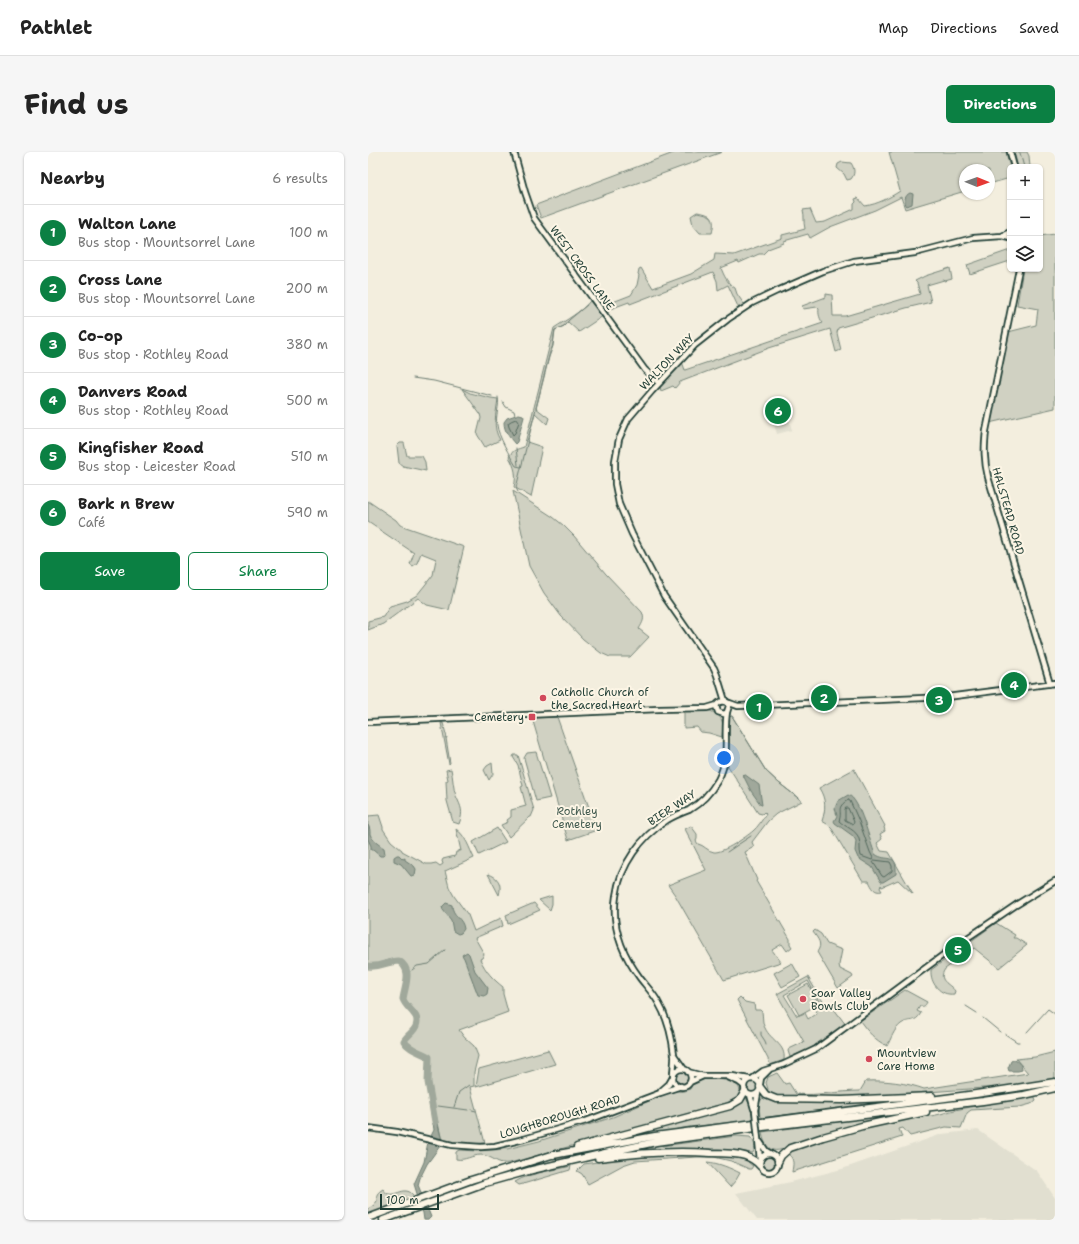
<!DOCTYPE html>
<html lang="en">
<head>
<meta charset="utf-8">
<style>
	body { margin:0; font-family:"Shantell Sans",sans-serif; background:#f6f6f6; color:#222 }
	.controls { position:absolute; right:12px; top:12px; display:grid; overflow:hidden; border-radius:6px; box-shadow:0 1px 3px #0004 }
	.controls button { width:36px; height:36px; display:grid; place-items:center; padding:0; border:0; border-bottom:1px solid #e0e0e0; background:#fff; color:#222; font:20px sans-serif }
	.compass { position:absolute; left:591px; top:12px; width:36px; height:36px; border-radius:50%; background:#fff; box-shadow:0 1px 3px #0004; rotate:91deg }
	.scale { position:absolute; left:12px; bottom:10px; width:59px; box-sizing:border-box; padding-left:4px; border:2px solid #1f3d34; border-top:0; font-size:11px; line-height:14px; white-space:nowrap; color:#1f3d34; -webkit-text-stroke:3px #fcf5e5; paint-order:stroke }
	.you { position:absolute; left:356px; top:606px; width:14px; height:14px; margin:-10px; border:3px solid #fff; border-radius:50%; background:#1a73e8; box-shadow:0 0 0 6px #1a73e833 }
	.badge { display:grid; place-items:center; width:26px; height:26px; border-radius:50%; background:#0b8043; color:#fff; font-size:13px; font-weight:700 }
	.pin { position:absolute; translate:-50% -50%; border:2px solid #fff; box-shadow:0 1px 4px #0006 }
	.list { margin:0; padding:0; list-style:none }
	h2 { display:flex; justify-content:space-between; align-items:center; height:52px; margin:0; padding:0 16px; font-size:17px }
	h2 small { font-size:13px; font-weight:400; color:#767676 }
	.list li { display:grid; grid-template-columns:26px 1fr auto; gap:12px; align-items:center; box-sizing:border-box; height:56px; padding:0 16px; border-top:1px solid #e0e0e0 }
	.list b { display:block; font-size:15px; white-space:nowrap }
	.list p { margin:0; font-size:13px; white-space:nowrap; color:#767676 }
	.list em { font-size:13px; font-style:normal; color:#767676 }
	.actions { display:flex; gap:8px; padding:12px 16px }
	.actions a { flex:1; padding:9px 0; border:1px solid #0b8043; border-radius:6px; text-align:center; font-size:14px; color:#0b8043 }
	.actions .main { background:#0b8043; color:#fff }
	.icon { flex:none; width:22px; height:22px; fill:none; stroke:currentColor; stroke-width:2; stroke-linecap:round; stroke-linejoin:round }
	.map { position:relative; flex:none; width:687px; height:1068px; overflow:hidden; border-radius:6px }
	header { display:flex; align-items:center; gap:24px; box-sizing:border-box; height:56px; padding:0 20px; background:#fff; border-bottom:1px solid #e0e0e0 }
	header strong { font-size:19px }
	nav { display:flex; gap:22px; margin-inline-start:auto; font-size:14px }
	.intro { display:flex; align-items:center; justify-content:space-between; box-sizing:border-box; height:96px; padding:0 24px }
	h1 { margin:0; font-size:28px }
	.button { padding:10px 18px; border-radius:6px; background:#0b8043; color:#fff; font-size:14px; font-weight:700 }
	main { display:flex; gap:24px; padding:0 24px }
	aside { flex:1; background:#fff; border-radius:6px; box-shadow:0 1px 3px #0004 }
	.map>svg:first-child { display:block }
</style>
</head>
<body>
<header>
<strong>Pathlet</strong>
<nav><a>Map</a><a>Directions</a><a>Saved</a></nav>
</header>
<div class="intro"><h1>Find us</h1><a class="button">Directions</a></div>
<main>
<aside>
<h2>Nearby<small>6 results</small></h2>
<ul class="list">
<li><span class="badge">1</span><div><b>Walton Lane</b><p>Bus stop · Mountsorrel Lane</p></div><em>100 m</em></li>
<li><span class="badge">2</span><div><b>Cross Lane</b><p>Bus stop · Mountsorrel Lane</p></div><em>200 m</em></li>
<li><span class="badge">3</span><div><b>Co-op</b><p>Bus stop · Rothley Road</p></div><em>380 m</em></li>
<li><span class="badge">4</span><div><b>Danvers Road</b><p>Bus stop · Rothley Road</p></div><em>500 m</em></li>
<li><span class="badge">5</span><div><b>Kingfisher Road</b><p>Bus stop · Leicester Road</p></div><em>510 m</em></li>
<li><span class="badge">6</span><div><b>Bark n Brew</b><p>Café</p></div><em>590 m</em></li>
</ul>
<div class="actions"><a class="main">Save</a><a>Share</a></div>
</aside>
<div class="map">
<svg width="687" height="1068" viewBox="0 0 687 1068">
	<rect width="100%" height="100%" fill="#f3eede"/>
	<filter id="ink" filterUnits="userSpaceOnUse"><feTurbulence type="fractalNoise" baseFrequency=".025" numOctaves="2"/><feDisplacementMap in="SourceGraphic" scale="8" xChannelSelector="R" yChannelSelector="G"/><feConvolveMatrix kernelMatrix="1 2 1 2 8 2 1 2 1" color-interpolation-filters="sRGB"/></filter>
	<g filter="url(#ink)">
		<path fill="#e1dfd0" d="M414 245 424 278 409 282 399 249Z
			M610 978 669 1019 687 1046V1068H389L368 1041 423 1030 474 1017 574 982Z"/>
		<path fill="#d0d1c2" stroke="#78877b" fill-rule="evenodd" d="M308 0H354L173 66 168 53Z
			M521 0H638L642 16V26L621 32V18H597V39L537 57 533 45 507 58 462 75 442 86 440 82 416 89V91L400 97 395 102H391L371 111 370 109 353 116C356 124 360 132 367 136L369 142 378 155 372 159 360 133 350 138 349 129 345 120 262 152 261 150 242 157 238 164 232 155 263 143 269 133 271 123 270 122 271 117 273 116 285 136 323 122 346 108 347 102 366 103 414 86V83L430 79 437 77C435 69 437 65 435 58L442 57 448 71 457 70 486 57V52L488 50 487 47 490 46 497 54C510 52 521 46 532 39Z
			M646 0H659L661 4 662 15H650Z
			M474 10 483 11C487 17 487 22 483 27L479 28 476 22 469 16 470 12Z
			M329 60C343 62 348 65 344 81H332L325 73 323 64Z
			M687 82V256L621 271 632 229H630L640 180 668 173 670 157 649 153 655 117H672V84Z
			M642 98V109L602 122 599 113Z
			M582 116 584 127 577 129 576 128 559 133 563 150 538 156 470 176 469 181 473 198 468 200 462 177 401 196 312 230 307 236 305 234 293 239 291 231 313 207 317 218 455 171C452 168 450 161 451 157L449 155 435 157 434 154 458 145V142L464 143 465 164H477L552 142 549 131 547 129 557 124Z
			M222 149 235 164 211 180 200 170 196 174 187 178C185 186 186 193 182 200L168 256 181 266 179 272 167 261 159 290 174 295 163 345 146 335C149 323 147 315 141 305 144 298 150 297 156 295L186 176C198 168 213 160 222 149Z
			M94 237 102 241 123 246 130 247C128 262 124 275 132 288L117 295 109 282 113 266 112 262Z
			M32 291H36L39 304H54L57 310 58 319 35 314 31 311 29 294Z
			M145 339 185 365 195 373 206 384 238 422 274 460C277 467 275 470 271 477L281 485 262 505H242L233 501 215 487 193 464 176 441 161 414Z
			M0 349 28 368 32 373 96 395 81 458 59 453 50 446 15 472 0 478V469L15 465 22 454 39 449 49 443 65 423 68 407 53 401 49 411 45 414 42 412 46 401 0 370Z
			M316 558C327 558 349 555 354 569 356 575 354 580 354 585L341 581 333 580 329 575 316 576Z
			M364 564 398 619 411 631 434 649 408 662 400 669 384 690 386 695 377 700 389 728 388 729 422 787V792L424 795 419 799 414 792 404 798 413 810 356 828 307 743 300 733 338 718 317 677 323 674 329 682V687L328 689 330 692C336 693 339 699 346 700 355 701 378 685 385 679 390 675 394 668 398 662L396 660 394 662 390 661 360 614 359 571 361 565Z
			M189 565 229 678 200 688 164 566Z
			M73 571H75L79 586H78L82 611 81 612Z
			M168 600 182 646 168 649 156 606 159 601Z
			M146 603H150L166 658 163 665H162L141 685 133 673 140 670 139 668 143 665V658L158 654 153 635 155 634 150 613 145 605Z
			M124 611 125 622 121 628 116 618 119 614Z
			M83 617C85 625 85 636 88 644 93 655 96 659 91 672L85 670 79 649 78 629 80 628 78 618Z
			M486 617 517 674 516 675 517 679 512 682 514 687 509 691 513 699 521 700 544 740 545 742 530 728 514 735 513 733 512 736 514 739C506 741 504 735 501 729H495L464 677 459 672 454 669C458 657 458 647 451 636Z
			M11 663 15 675V677L23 689 34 698V699L58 712H63L68 711 72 714 75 712 74 709 75 707 87 704 88 700H90V698L93 699 88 677C98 684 101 696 106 706L77 719 81 735 86 744 100 763 106 779 133 766 135 774 107 786 116 802 114 806 112 807C118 820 125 827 135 835V842L140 860 91 878 96 885 106 894 110 904 106 920V934L102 935 117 991 100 992 74 989 68 962 66 961 62 933 61 903 50 899 36 889C40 883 47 878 49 871 51 861 40 857 36 850 32 842 40 831 40 823 39 818 35 813 32 809H27L10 814 0 813V664Z
			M129 676 138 690 111 703 105 690Z
			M120 722C131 725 134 733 131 743Z
			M184 744V752L182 758 171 748Z
			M166 751 172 758 140 772 138 763Z
			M628 771 647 783 645 786H648L659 793 631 816 606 796 577 817C569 829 581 831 587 839L586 842C572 844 562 831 563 818Z
			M447 778 453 782 459 792 474 798 471 813 472 817 484 823 485 825 470 836 449 800C455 792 450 787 445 780Z
			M424 811 432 825 414 835 406 821Z
			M440 825 451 844 458 853H463L478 873 440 898 422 905 420 899 421 897 436 890 409 842ZM440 829 453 853 447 856 449 861 440 867 437 861 429 864 416 843Z
			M440 832 451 852 431 863 420 843Z
			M537 838 559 850C557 854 556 855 552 854L549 859 553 861C547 872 541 866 533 872 526 877 523 887 519 894 507 888 500 880 492 869Z
			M372 845 377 850 386 852 387 858H392L394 860C395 865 394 871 397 876 403 889 418 892 416 908L402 913 400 907 369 848Z
			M180 898 187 912 108 935 111 917Z
			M687 900V926L657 933 518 943 474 945 409 944 399 939 400 937 398 931 400 925 409 921 417 932 421 931 428 942C450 944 471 939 492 939L498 929C516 928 540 931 556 937L660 921 648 907 667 905Z
			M307 926a7 7 0 1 1 14 0a7 7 0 1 1-14 0Z
			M339 927H350L368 930 367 932C371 934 372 937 372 942L369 946 358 951 142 1011C128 1013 126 1004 113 1003 104 1003 97 1009 88 1007V1000L91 998 109 999 139 997 171 989 245 965 306 938C312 940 316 940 322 937L325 930 331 928Z
			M378.5 935a5.5 5.5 0 1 1 11 0a5.5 5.5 0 1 1-11 0Z
			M666 943 668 948 663 952 652 955 603 958 599 961 593 976 578 975 542 984 535 976 531 977 534 985 424 1020C425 1013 427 1007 420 1002L426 998 434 994 493 976 552 964C566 966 579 959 592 957 617 952 642 949 666 943Z
			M396 944 524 949V950L392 966 391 951Z
			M378 946 383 955 385 968 321 975 253 988V985L365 955 374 951Z
			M521 963 522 966C491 974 460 982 429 992 422 994 412 1000 405 998 398 996 395 987 394 980Z
			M368 984 382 985C387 991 388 994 385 1001L351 997H294V999L255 1002V999L294 993V994Z
			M317 1002C330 1003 368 1002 378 1008 380 1010 382 1012 385 1014L383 1017H381L363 1009 346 1005H329L267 1009 255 1013 220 1032 214 1022 209 1019 216 1012 268 1004Z
			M395 1011a7 7 0 1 1 14 0a7 7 0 1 1-14 0Z
			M339 1010C351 1011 362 1016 372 1021L368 1028 362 1035Z
			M203 1014 202 1018 155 1032 151 1033 147 1030C163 1020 185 1019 203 1014Z
			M15 1037C24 1052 37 1028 47 1046L0 1064V1057L6 1053 9 1049C8 1042 9 1041 15 1037Z"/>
		<path fill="#a0a89b" stroke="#6c7d72" d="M542 41 545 42 544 52 539 54C535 50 537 43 542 41Z
			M151 262 155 263 156 265 149 290 147 292C141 285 136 279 136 270L139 266Z
			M376 622 391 633 394 653H393L383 639 375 623Z
			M480 643C492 646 502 691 507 702 519 711 529 699 528 722L515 730H513L504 715 490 706 487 699 488 689 487 687 485 684 467 671 466 669 469 664 467 656 470 649Z
			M0 673C2 676 2 678 2 682 4 688 11 693 16 696L17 702 15 704H12L5 698H3V694L0 687Z
			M29 703H31L35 707 37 706V708L46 714 48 717 47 723 43 724 33 712 26 709V705Z
			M78 751 84 753C84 764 95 766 96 777L93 781 90 782 85 779 83 768 75 758 74 755Z
			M99 800 101 802 107 819 120 836 119 842 116 844 110 843 96 806 94 803Z
			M645 908C649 908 654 913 654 918L650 919H641L640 916 643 909Z
			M67 962 73 985 72 994 59 1012 52 1026 50 1033 63 1065 60 1068H56L55 1061 46 1032 56 1010 60 990 66 978 64 963Z"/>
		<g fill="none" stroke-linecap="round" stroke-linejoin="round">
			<path stroke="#53685d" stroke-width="1" d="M149 267 151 270 147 281 145 283 141 275 140 271 143 269Z
				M480 648 482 649 491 669 502 700 505 706 504 708 493 704C491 697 493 693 491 687 489 678 477 675 471 669 475 658 467 656 480 648Z
				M478 656H480L486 670 485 672 477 668V658Z
				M506 708 522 710 524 714V719L516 725 514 724 505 710Z"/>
			<path stroke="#6c7d72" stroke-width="1" d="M652 1 656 15
				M45 226 66 229 124 244
				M130 245C132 254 127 264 129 273 130 284 142 304 148 314L153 315
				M135 250 138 255 146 259 147 263
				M148 296 150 313
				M150 340 148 336 181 205 185 194 187 178 196 174 201 168 219 153
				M364 564 398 619 411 631 434 649
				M359 700 383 684
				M44 818 49 814 61 812 77 798
				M40 822 42 820
				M598 854 609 861
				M615 866 632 880
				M393 880V883L397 889 398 893
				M659 880 680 857 687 862
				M637 882 649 890H651
				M70 954 100 958
				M86 955 91 940 101 933
				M104 958 108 959"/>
			<path stroke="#a0a89b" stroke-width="7" d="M0 814C12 816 19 809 31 809 45 818 37 833 35 847 38 857 53 862 48 874 46 880 39 883 36 889 41 898 53 900 61 905L60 930 67 970"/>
			<g stroke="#1f3d34" stroke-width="8">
				<path id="tertiary" d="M146 0 157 40 166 66 277 218 291 231
					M642 0 646 15
					M634 84 642 86
					M651 117 618 279C616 297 616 308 620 325L682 532
					M357 549 349 523 346 516 296 444 264 382 251 352 247 332V309L251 287 260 267 284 239 327 193 360 167 384 151 409 139 455 119 486 109 547 101 605 86 634 84 642 80
					M359 550 361 554 359 560 356 562 350 560 348 554C353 545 362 552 370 554L579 545 687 531
					M0 570 291 557 339 556 349 553
					M306 903 316 917
					M305 926a9 9 0 1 1 18 0a9 9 0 1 1-18 0Z
					M320 920 335 924H364L381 927
					M305 923C305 916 307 908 306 902 304 885 299 865 290 850 285 841 278 834 272 826 254 802 243 774 248 744 252 713 273 685 299 668 306 664 313 661 321 658 333 651 343 640 350 628 363 603 355 585 359 560
					M360 925 371 930 376 934
					M376 935a8 8 0 1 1 16 0a8 8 0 1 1-16 0Z
					M384 927 395 919 414 913 448 897 586 795 648 753 687 729
					M322 930 335 924
					M392 932 393 926 401 918
					M293 939 301 932 305 925
					M382 943 386 957
					M387 958 390 941
					M0 976 29 980 84 993 113 995 127 994 156 987 218 969 292 941 313 934
					M390 987 392 1009
					M392 990 398 999 403 1002
					M392 1011a9 9 0 1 1 18 0a9 9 0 1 1-18 0Z"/>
			</g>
			<g stroke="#1f3d34" stroke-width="9">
				<path id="trunk" d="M392 935 398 943 408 947 474 948 564 944
					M209 995 362 954 372 948 377 939
					M185 1003 287 984 608 942 687 930
					M230 1006C268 1001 305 998 343 1001 354 1001 367 1001 377 1004 383 1006 388 1009 392 1014
					M410 1010 413 1004 422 996 455 985 494 974 558 960
					M0 1066 103 1028 187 1002
					M15 1068 117 1031 164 1018 237 1001 288 990 395 975 615 949 656 943 687 936"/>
			</g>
			<use href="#tertiary" stroke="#fcf5e5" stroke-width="4.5"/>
			<use href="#trunk" stroke="#fcf5e5" stroke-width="6"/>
			<g stroke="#1f3d34" stroke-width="8" stroke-linecap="butt">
				<path id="tertiary-bridge" d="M387 958 390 987"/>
			</g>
			<use href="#tertiary-bridge" stroke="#fcf5e5" stroke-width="4.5"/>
		</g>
	</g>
	<g fill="#d1495b" stroke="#fcf5e5" stroke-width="1.5">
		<circle cx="175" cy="546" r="4"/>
		<rect x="160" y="561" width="8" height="8" rx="2"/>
		<circle cx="435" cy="847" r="4"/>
		<circle cx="501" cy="907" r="4"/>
	</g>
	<g text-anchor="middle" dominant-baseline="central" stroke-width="4" stroke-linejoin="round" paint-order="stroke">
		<g font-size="11" fill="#1f3d34" stroke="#fcf5e5">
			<text transform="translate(214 116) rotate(54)">WEST CROSS LANE</text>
			<text transform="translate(299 210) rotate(-46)">WALTON WAY</text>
			<text transform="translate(640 359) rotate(74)">HALSTEAD ROAD</text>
			<text transform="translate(304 656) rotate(-33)">BIER WAY</text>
			<text transform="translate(192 965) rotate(-17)">LOUGHBOROUGH ROAD</text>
		</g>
		<g font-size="11" fill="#1f3d34" stroke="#fcf5e5" text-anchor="start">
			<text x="183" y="540">Catholic Church of<tspan x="183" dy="13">the Sacred Heart</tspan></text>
			<text x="156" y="565" text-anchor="end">Cemetery</text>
			<text x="443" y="841">Soar Valley<tspan x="443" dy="13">Bowls Club</tspan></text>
			<text x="509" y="901">Mountview<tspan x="509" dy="13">Care Home</tspan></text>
		</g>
		<g font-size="11" fill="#425b50" stroke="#fcf5e5">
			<text x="209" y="659">Rothley<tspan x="209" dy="13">Cemetery</tspan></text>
		</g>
	</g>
</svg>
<div class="controls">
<button>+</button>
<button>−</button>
<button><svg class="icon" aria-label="layers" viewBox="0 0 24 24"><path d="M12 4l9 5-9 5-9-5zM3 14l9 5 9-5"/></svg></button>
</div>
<svg class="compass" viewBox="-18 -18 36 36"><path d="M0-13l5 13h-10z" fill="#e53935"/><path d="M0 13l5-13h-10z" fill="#767676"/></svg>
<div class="scale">100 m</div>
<div class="you"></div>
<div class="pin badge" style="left:391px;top:555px">1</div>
<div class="pin badge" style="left:456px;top:546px">2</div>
<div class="pin badge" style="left:571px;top:548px">3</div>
<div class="pin badge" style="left:646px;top:533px">4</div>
<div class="pin badge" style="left:590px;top:798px">5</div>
<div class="pin badge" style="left:410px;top:259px">6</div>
</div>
</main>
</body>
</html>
